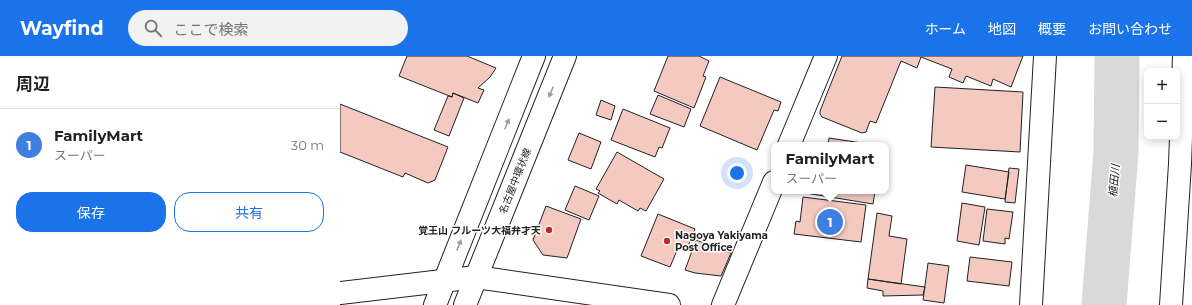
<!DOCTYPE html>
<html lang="ja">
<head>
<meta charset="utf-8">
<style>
	body { margin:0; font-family:Montserrat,"Noto Sans JP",sans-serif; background:#f2f2f2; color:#202124 }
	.controls { position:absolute; right:12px; top:12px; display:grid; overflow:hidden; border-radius:8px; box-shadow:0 2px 10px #0003 }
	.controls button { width:36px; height:36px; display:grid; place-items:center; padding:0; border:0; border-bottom:1px solid #e0e0e0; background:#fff; color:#202124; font:20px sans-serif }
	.you { position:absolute; left:397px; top:117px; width:14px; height:14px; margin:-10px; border:3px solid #fff; border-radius:50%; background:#1a73e8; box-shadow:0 0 0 6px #1a73e833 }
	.badge { display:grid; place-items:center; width:26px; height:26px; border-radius:50%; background:#1a73e8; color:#fff; font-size:13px; font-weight:700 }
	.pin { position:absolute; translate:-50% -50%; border:2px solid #fff; box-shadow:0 1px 4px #0006 }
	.popup { position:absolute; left:431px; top:86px; width:118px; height:52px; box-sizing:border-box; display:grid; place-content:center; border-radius:8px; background:#fff; filter:drop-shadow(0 1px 3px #0005); font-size:13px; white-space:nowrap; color:#757577 }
	.popup b { font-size:15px; color:#202124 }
	.popup::after { content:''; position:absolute; left:50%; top:100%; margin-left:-8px; border:8px solid transparent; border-top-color:#fff }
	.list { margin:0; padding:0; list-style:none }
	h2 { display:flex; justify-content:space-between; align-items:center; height:52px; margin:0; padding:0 16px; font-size:17px }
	h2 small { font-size:13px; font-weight:400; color:#757577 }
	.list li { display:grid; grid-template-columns:26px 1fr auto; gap:12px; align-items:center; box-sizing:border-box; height:72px; padding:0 16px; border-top:1px solid #e0e0e0 }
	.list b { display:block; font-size:15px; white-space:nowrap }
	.list p { margin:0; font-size:13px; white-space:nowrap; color:#757577 }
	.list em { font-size:13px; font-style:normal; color:#757577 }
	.actions { display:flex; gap:8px; padding:12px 16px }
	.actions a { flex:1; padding:9px 0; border:1px solid #1a73e8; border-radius:16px; text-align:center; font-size:14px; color:#1a73e8 }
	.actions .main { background:#1a73e8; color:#fff }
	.icon { flex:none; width:22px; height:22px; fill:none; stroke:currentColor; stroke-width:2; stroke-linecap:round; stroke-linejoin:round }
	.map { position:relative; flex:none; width:852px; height:249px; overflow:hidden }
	header { display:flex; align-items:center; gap:24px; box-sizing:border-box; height:56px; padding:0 20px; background:#1a73e8; color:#fff }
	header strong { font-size:19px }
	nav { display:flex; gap:22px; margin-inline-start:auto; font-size:14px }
	.search { width:280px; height:36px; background:#f2f2f2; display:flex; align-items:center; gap:10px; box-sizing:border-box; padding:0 14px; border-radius:22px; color:#757577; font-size:15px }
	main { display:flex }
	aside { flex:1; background:#fff }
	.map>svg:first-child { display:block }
</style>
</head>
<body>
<header>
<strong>Wayfind</strong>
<div class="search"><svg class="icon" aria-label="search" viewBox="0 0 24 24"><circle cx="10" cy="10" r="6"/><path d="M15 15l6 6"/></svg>ここで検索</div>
<nav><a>ホーム</a><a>地図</a><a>概要</a><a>お問い合わせ</a></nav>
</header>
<main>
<aside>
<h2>周辺<small></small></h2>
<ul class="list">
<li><span class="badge" style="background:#3f7fe0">1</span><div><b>FamilyMart</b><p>スーパー</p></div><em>30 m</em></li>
</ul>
<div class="actions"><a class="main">保存</a><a>共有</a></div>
</aside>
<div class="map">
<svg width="852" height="249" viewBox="0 0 852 249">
	<rect width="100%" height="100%" fill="#fff"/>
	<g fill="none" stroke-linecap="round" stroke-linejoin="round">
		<path stroke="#d9d9d9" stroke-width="45" d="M764 249 776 96 777 0"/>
	</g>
	<path fill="#f3c9c0" stroke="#222" d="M67 0H127L156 12 150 21 138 32 144 34 138 47 113 37 112 41 59 20Z
		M328 0H359L369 5 363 20 366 21 354 52 314 35Z
		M502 0H683L671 31 653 23 651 30 626 20 623 27 609 21 612 13 581 1 577 12 561 5 536 67 530 65 526 76 522 77 482 61 480 58V55Z
		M380 21 441 46 438 55 434 54 417 94 360 70Z
		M595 31 683 36 680 96 591 91Z
		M113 37 124 42 109 80 94 74 108 40 112 41Z
		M318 39 351 53 344 71 310 58Z
		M261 44 275 50 271 64 256 59Z
		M0 48 108 91 95 124 88 127 65 117 63 121 0 96Z
		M283 53 330 72 322 92 319 91 315 101 271 84Z
		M239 77 261 86 251 113 228 104Z
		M489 82 535 89H488Z
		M277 96 324 123 306 155 300 152 298 155 279 144 277 148 258 137 260 135 256 133Z
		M626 109 669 116 665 143 622 136Z
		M669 112 679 113 675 147 665 146Z
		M235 130 259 140 249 164 225 154Z
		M453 135H535L533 148Z
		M463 141 526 149 521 186 454 178 456 165 460 166Z
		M622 147 645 151 639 189 617 185Z
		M206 150 241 163 227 202 203 199 193 184Z
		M647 153 673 156 669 183 665 182V188L643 185Z
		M537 157 552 160 549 180 567 183 561 228 528 223Z
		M318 158 355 173 346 195 338 192 330 211 301 200Z
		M356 184 391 197 381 220 355 217 345 214Z
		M630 201 672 206 669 230 627 225Z
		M588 207 609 210 604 247 583 244Z
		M528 223 585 231 583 239 543 240V235L527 232Z"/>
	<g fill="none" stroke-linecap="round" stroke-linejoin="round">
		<g stroke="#222" stroke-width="24">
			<path id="minor" d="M449 89 486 0
				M383 249 434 126
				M691 249 705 0
				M831 249 840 108 844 0"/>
		</g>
		<g stroke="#222" stroke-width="24">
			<path id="tertiary" d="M0 237 136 221 329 249"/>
		</g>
		<g stroke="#222" stroke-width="24">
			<path id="primary" d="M95 249 194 0
				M125 249 225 0"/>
		</g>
		<use href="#minor" stroke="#fff" stroke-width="22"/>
		<use href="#tertiary" stroke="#fff" stroke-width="22"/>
		<use href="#primary" stroke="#fff" stroke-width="22"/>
	</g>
	<defs><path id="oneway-solid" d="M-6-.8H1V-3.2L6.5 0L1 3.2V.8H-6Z"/></defs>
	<g fill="#9c9c9c">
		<use href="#oneway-solid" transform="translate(211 36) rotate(112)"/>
		<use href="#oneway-solid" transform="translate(167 68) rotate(-68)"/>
		<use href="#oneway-solid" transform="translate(119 189) rotate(-68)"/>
	</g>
	<g fill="#c62828" stroke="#fff" stroke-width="1.5">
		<circle cx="209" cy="174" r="4"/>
		<circle cx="327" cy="185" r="4"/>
	</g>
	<g text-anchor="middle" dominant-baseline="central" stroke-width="3" stroke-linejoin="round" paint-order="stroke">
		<g font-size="10" fill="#222" stroke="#fff">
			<text transform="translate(175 125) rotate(-68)">名古屋中環状線</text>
		</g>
		<g font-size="10" font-weight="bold" fill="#222" stroke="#fff" text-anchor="end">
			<text x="201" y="174">覚王山 フルーツ大福弁才天</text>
			<text x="335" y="179" text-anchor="start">Nagoya Yakiyama<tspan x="335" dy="12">Post Office</tspan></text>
		</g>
		<g font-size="11" font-style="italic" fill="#222" stroke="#fff">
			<text transform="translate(774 125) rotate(-85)">植田川</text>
		</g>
	</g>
</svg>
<div class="controls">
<button>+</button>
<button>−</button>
</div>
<div class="you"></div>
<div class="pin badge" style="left:490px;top:166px;background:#3f7fe0">1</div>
<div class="popup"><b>FamilyMart</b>スーパー</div>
</div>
</main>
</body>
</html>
